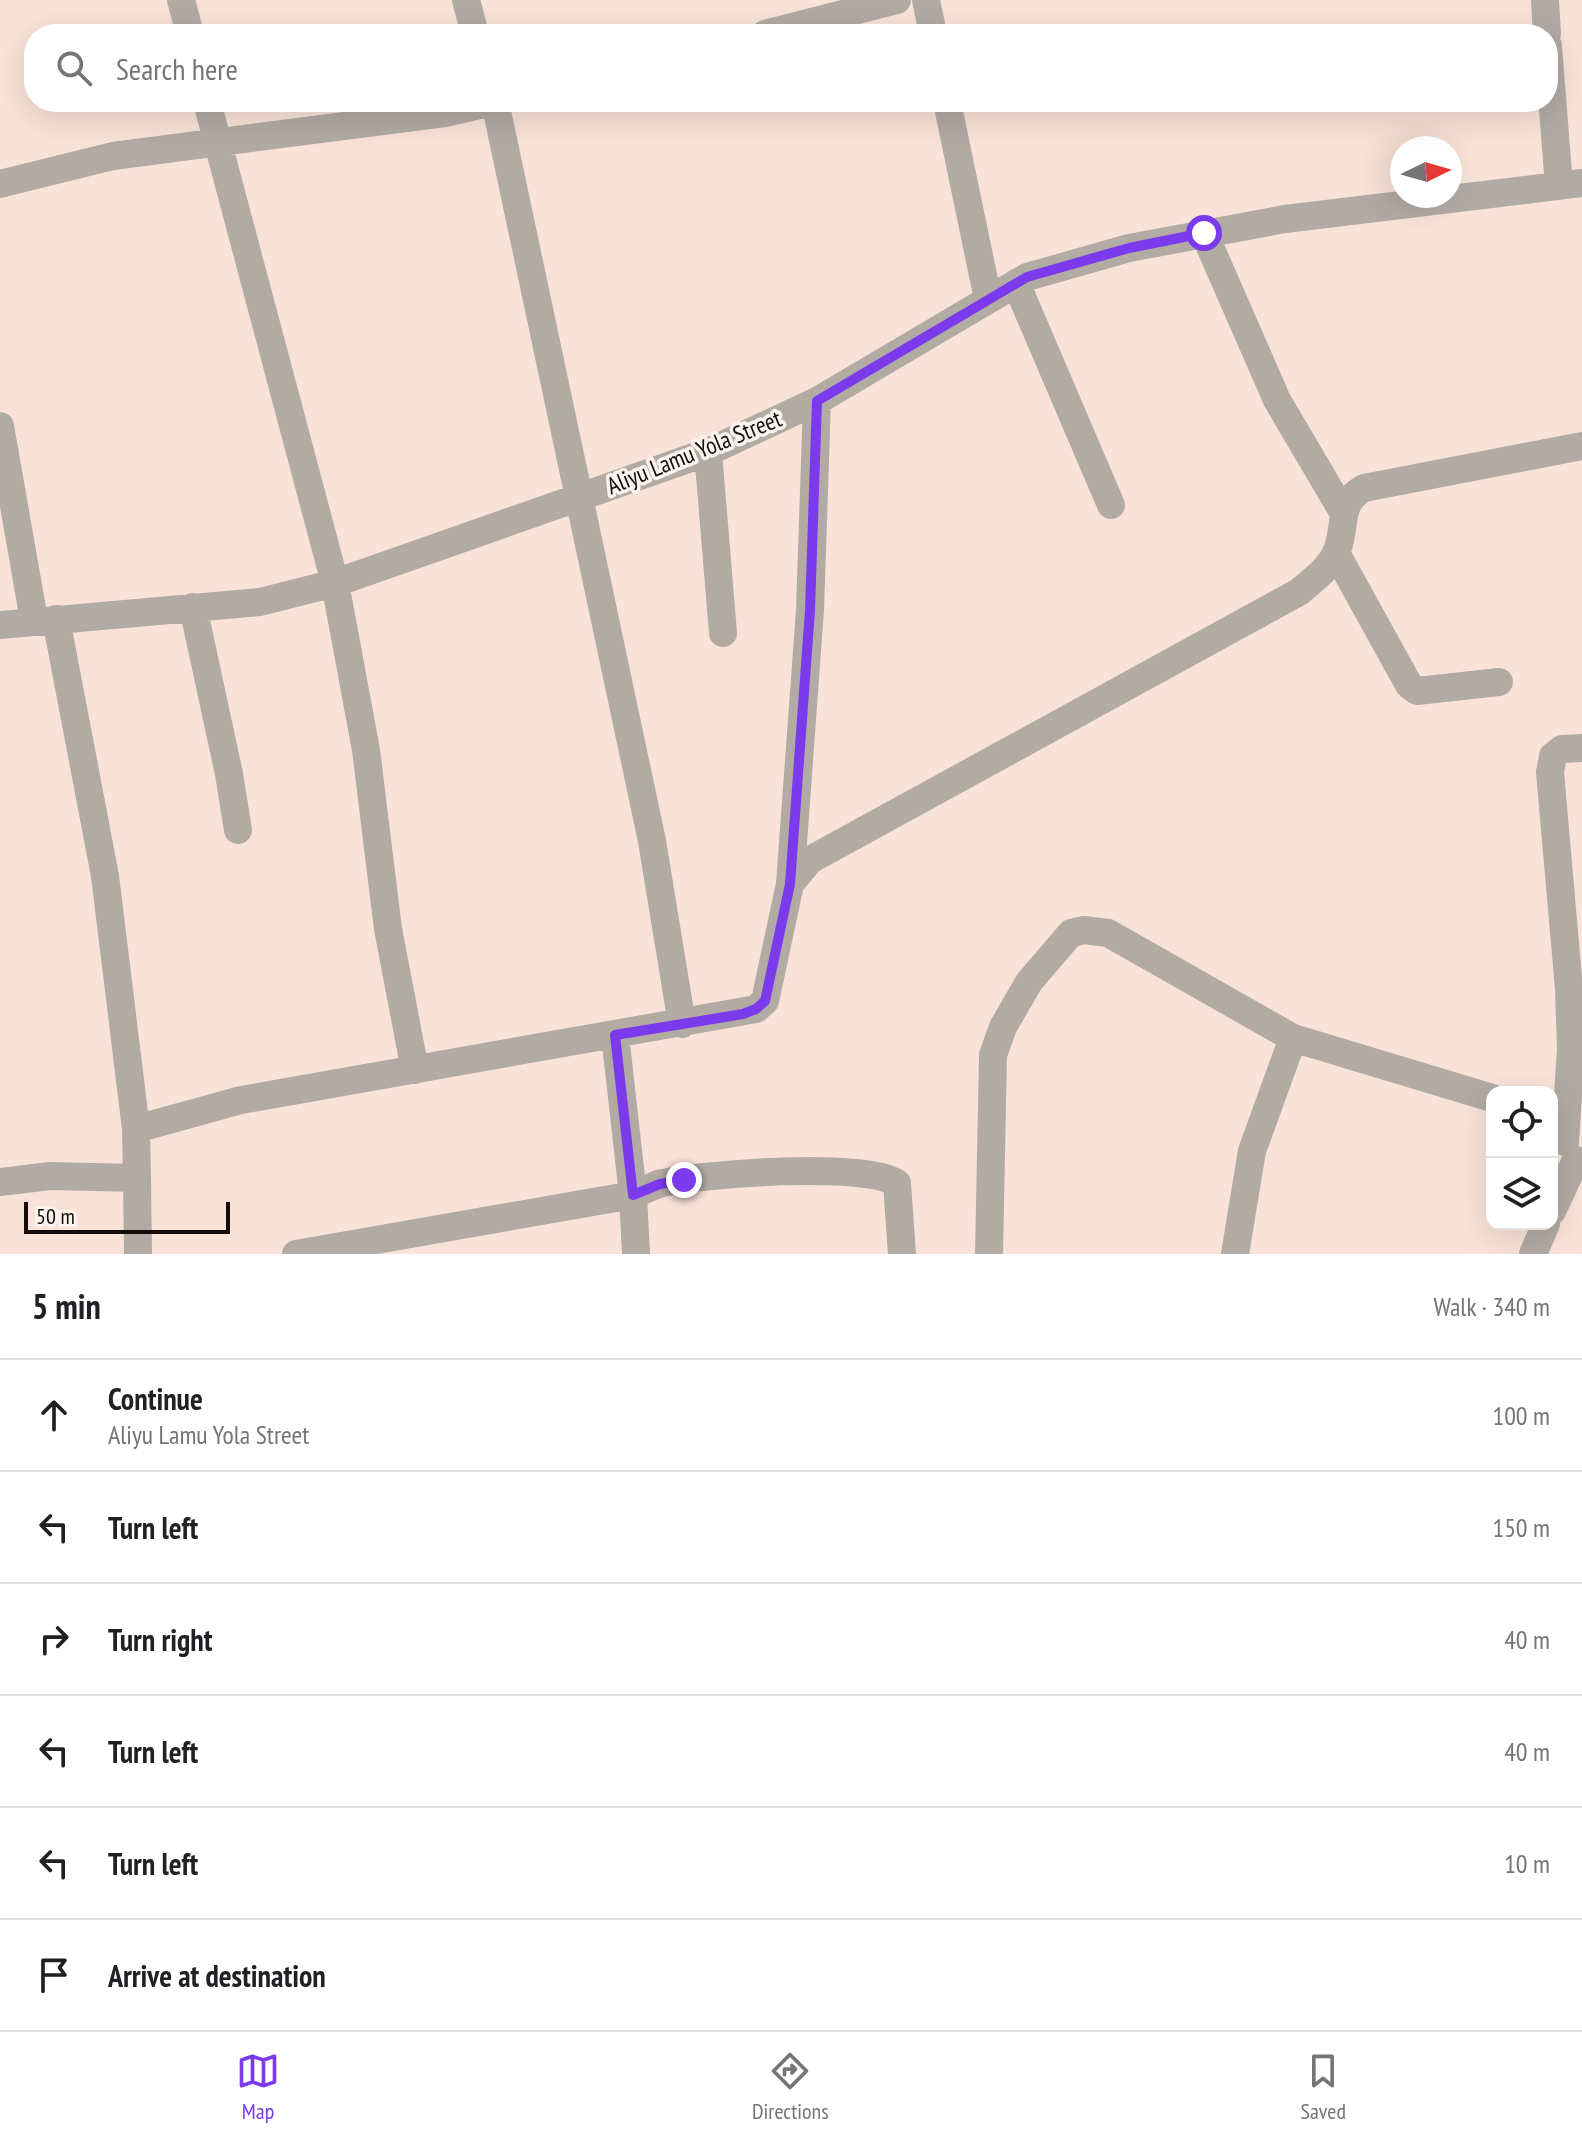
<!DOCTYPE html>
<html lang="en">
<head>
<meta charset="utf-8">
<style>
	body { margin:0; font-family:"PT Sans Narrow",sans-serif; background:#f6f6f6; color:#202124 }
	.controls { position:absolute; right:24px; bottom:24px; display:grid; overflow:hidden; border-radius:16px; box-shadow:0 8px 32px #0002 }
	.controls button { width:72px; height:72px; display:grid; place-items:center; padding:0; border:0; border-bottom:2px solid #e0e0e0; background:#fff; color:#202124; font:40px sans-serif }
	.compass { position:absolute; left:1390px; top:136px; width:72px; height:72px; border-radius:50%; background:#fff; box-shadow:0 8px 32px #0002; rotate:85deg }
	.scale { position:absolute; left:24px; bottom:20px; width:206px; box-sizing:border-box; padding-left:8px; border:4px solid #130c09; border-top:0; font-size:22px; line-height:28px; white-space:nowrap; color:#130c09; -webkit-text-stroke:6px #fcf3ef; paint-order:stroke }
	.stop { position:absolute; width:24px; height:24px; margin:-18px; border:6px solid #7c3aed; border-radius:50%; background:#fff }
	.stop.end { background:#7c3aed; border-color:#fff; box-shadow:0 2px 8px #0008 }
	.list { margin:0; padding:0; list-style:none }
	h2 { display:flex; justify-content:space-between; align-items:center; height:104px; margin:0; padding:0 32px; font-size:34px }
	h2 small { font-size:26px; font-weight:400; color:#757577 }
	.list li { display:grid; grid-template-columns:52px 1fr auto; gap:24px; align-items:center; box-sizing:border-box; height:112px; padding:0 32px; border-top:2px solid #e0e0e0 }
	.list b { display:block; font-size:30px; white-space:nowrap }
	.list p { margin:0; font-size:26px; white-space:nowrap; color:#757577 }
	.list em { font-size:26px; font-style:normal; color:#757577 }
	.icon { flex:none; width:44px; height:44px; fill:none; stroke:currentColor; stroke-width:2; stroke-linecap:round; stroke-linejoin:round }
	.map { position:relative; flex:none; width:1582px; height:1254px; overflow:hidden }
	.search { position:absolute; background:#fff; box-shadow:0 8px 32px #0002; left:24px; right:24px; top:24px; height:88px; display:flex; align-items:center; gap:20px; box-sizing:border-box; padding:0 28px; border-radius:32px; color:#757577; font-size:30px }
	.sheet { height:776px; background:#fff }
	nav { display:flex; justify-content:space-around; align-items:center; box-sizing:border-box; height:112px; border-top:2px solid #e0e0e0; background:#fff; font-size:22px; color:#757577 }
	nav a { display:grid; justify-items:center; gap:4px }
	nav .on { color:#7c3aed }
	.map>svg:first-child { display:block }
</style>
</head>
<body>
<div class="map">
<svg width="1582" height="1254" viewBox="0 0 1582 1254">
	<rect width="100%" height="100%" fill="#f9e3d8"/>
	<g fill="none" stroke-linecap="round" stroke-linejoin="round">
		<path stroke="#b2aba4" stroke-width="28" d="M181 0 190 34
			M466 0 475 34
			M926 0 933 34
			M1545 0 1547 34
			M765 34 897 0
			M1548 46 1559 186
			M207 102 335 583 366 750 388 929 415 1070
			M495 102 652 841 682 1024
			M947 102 988 299
			M0 184 113 156 445 113 492 102
			M1204 233 1277 400 1343 512
			M1016 283 1111 505
			M0 426 34 620
			M708 452 723 633
			M1336 553 1409 685 1417 691 1499 682
			M193 607 229 774 238 830
			M56 619 105 876 136 1129
			M0 625 260 602 335 583 708 452 817 401 1027 277 1129 248 1285 219 1582 183
			M790 884 810 610 817 401
			M615 1035 633 1195C642 1191 652 1186 662 1183 705 1174 863 1161 897 1183L902 1254
			M1565 1142 1571 1049 1569 989 1550 772 1553 756 1562 749 1582 748
			M137 1178 138 1254
			M0 1182 50 1176 137 1178 136 1129 241 1100 756 1009 765 1001 790 884 810 860 1299 592C1312 581 1327 570 1335 555 1348 530 1335 504 1364 488L1582 446
			M1552 1211 1576 1160
			M296 1254 633 1195 636 1254
			M989 1254 993 1055 1003 1027 1029 982 1071 933 1084 930 1108 933 1293 1038 1492 1098
			M1235 1254 1252 1151 1293 1038
			M1533 1254 1546 1224"/>
	</g>
	<g fill="none" stroke-linecap="round" stroke-linejoin="round">
		<path stroke="#7c3aed" stroke-width="10" d="M684 1180 660 1184 633 1195 615 1035 743 1014 756 1009 765 1001 790 884 810 610 817 401 1027 277 1129 248 1204 233"/>
	</g>
	<g text-anchor="middle" dominant-baseline="central" stroke-width="7" stroke-linejoin="round" paint-order="stroke">
		<g font-size="24" fill="#130c09" stroke="#fcf3ef">
			<text transform="translate(694 452) rotate(-22)">Aliyu Lamu Yola Street</text>
		</g>
	</g>
</svg>
<div class="controls">
<button><svg class="icon" aria-label="locate" viewBox="0 0 24 24"><circle cx="12" cy="12" r="6"/><path d="M12 2v4M12 18v4M2 12h4M18 12h4"/></svg></button>
<button><svg class="icon" aria-label="layers" viewBox="0 0 24 24"><path d="M12 4l9 5-9 5-9-5zM3 14l9 5 9-5"/></svg></button>
</div>
<svg class="compass" viewBox="-18 -18 36 36"><path d="M0-13l5 13h-10z" fill="#e53935"/><path d="M0 13l5-13h-10z" fill="#757577"/></svg>
<div class="scale">50 m</div>
<div class="stop" style="left:1204px;top:233px"></div>
<div class="stop end" style="left:684px;top:1180px"></div>
<div class="search"><svg class="icon" aria-label="search" viewBox="0 0 24 24"><circle cx="10" cy="10" r="6"/><path d="M15 15l6 6"/></svg>Search here</div>
</div>
<section class="sheet">
<h2>5 min<small>Walk · 340 m</small></h2>
<ul class="list">
<li><svg class="icon" aria-label="ahead" viewBox="0 0 24 24"><path d="M12 20V5M6 11l6-6 6 6"/></svg><div><b>Continue</b><p>Aliyu Lamu Yola Street</p></div><em>100 m</em></li>
<li><svg class="icon" aria-label="left" viewBox="0 0 24 24"><path d="M17 20v-9H6M10 6l-5 5 5 5"/></svg><div><b>Turn left</b></div><em>150 m</em></li>
<li><svg class="icon" aria-label="right" viewBox="0 0 24 24"><path d="M7 20v-9h11M14 6l5 5-5 5"/></svg><div><b>Turn right</b></div><em>40 m</em></li>
<li><svg class="icon" aria-label="left" viewBox="0 0 24 24"><path d="M17 20v-9H6M10 6l-5 5 5 5"/></svg><div><b>Turn left</b></div><em>40 m</em></li>
<li><svg class="icon" aria-label="left" viewBox="0 0 24 24"><path d="M17 20v-9H6M10 6l-5 5 5 5"/></svg><div><b>Turn left</b></div><em>10 m</em></li>
<li><svg class="icon" aria-label="arrive" viewBox="0 0 24 24"><path d="M6 21V4h12l-3 4 3 4H6"/></svg><div><b>Arrive at destination</b></div></li>
</ul>
</section>
<nav>
<a class="on"><svg class="icon" aria-label="map" viewBox="0 0 24 24"><path d="M3 6l6-2 6 2 6-2v14l-6 2-6-2-6 2zM9 4v14M15 6v14"/></svg>Map</a>
<a><svg class="icon" aria-label="directions" viewBox="0 0 24 24"><path d="M12 3l9 9-9 9-9-9zM9 14v-3h6M13 9l2 2-2 2"/></svg>Directions</a>
<a><svg class="icon" aria-label="saved" viewBox="0 0 24 24"><path d="M7 4h10v16l-5-4-5 4z"/></svg>Saved</a>
</nav>
</body>
</html>
